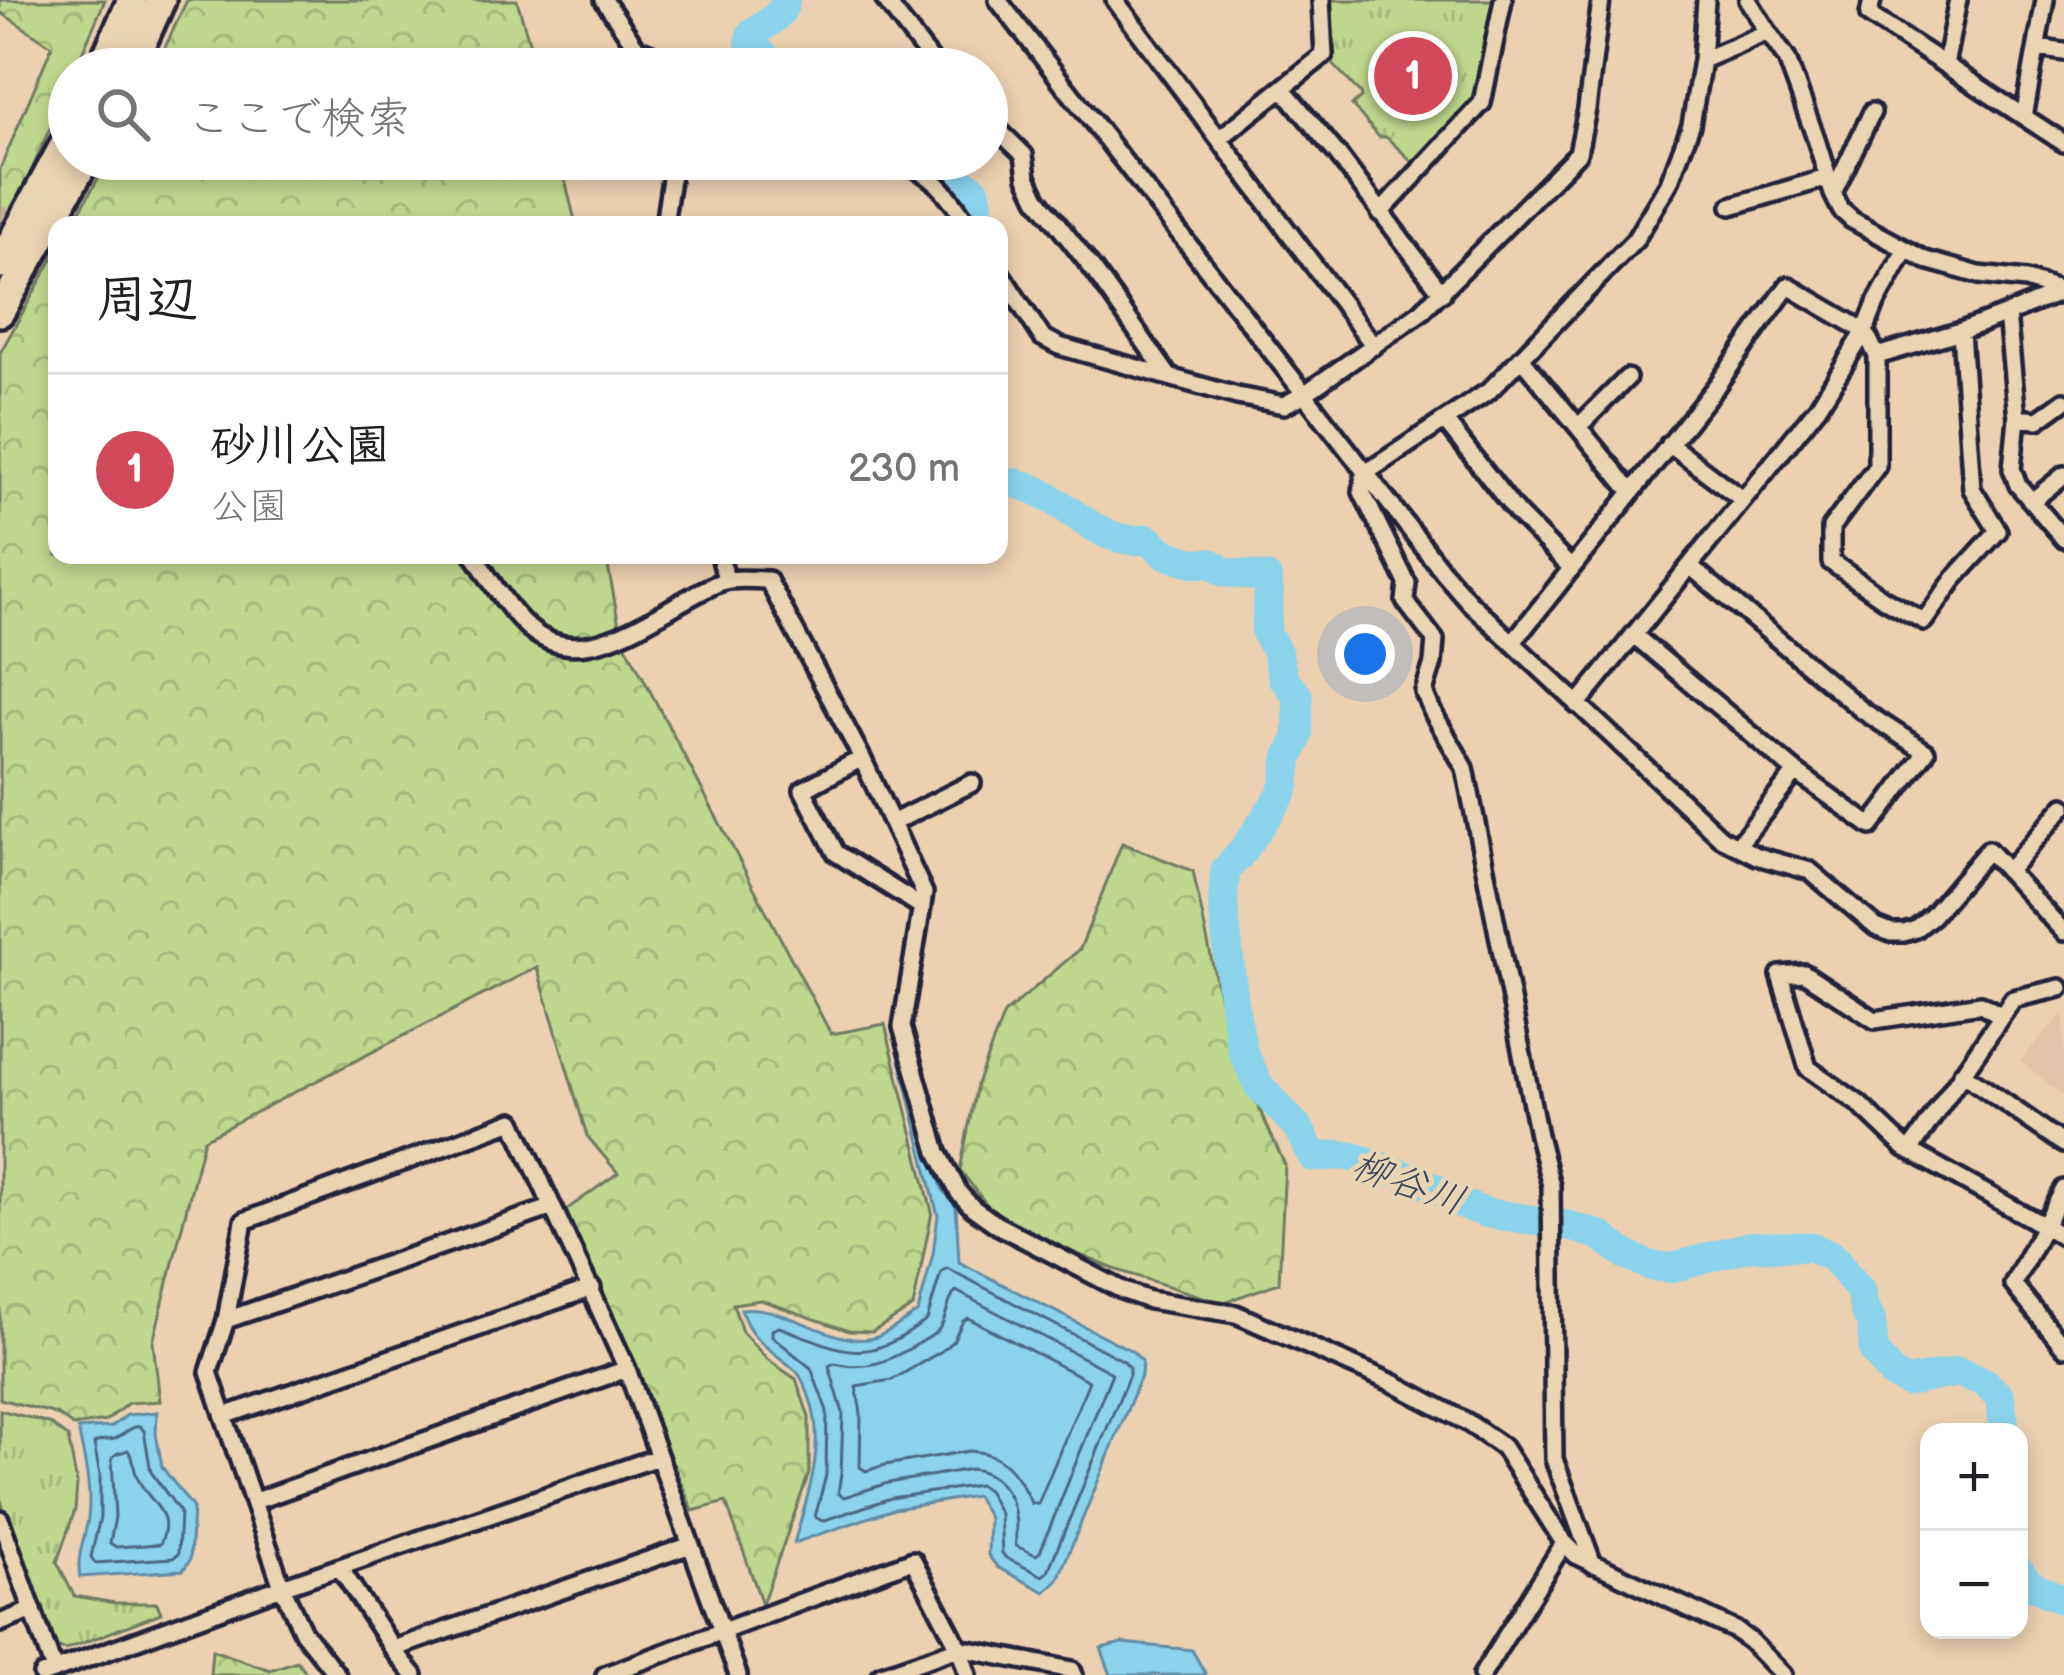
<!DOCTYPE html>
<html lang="ja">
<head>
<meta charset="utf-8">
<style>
	body { margin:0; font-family:"Balsamiq Sans","Klee One",sans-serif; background:#f6f6f6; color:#202124 }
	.controls { position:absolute; right:36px; bottom:36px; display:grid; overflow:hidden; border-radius:24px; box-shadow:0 6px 18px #0003 }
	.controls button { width:108px; height:108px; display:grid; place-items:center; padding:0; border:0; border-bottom:3px solid #e0e0e0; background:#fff; color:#202124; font:60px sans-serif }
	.you { position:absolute; left:1365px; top:654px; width:42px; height:42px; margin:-30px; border:9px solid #fff; border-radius:50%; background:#1a73e8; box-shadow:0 0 0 18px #1a73e833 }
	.badge { display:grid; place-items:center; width:78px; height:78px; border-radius:50%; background:#d1495b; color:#fff; font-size:39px; font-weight:700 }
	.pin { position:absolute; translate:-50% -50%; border:6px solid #fff; box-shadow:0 3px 12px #0006 }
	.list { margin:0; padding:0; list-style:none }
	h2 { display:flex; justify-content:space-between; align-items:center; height:156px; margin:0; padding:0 48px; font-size:51px }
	h2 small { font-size:39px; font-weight:400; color:#757577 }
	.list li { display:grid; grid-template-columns:78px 1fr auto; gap:36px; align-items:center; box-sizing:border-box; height:192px; padding:0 48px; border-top:3px solid #e0e0e0 }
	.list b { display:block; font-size:45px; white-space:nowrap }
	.list p { margin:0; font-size:39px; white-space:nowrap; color:#757577 }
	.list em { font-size:39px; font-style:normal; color:#757577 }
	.icon { flex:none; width:66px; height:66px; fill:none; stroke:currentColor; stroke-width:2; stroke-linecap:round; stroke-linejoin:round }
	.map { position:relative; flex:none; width:2064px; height:1675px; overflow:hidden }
	.search { position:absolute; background:#fff; box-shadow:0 6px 18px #0003; left:48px; top:48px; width:960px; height:132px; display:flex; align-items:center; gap:30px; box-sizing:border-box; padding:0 42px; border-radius:66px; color:#757577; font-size:45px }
	.panel { position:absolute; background:#fff; box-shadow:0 6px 18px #0003; left:48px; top:216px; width:960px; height:348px; border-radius:24px }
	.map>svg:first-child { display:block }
</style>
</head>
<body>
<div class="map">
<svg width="2064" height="1675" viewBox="0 0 2064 1675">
	<defs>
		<pattern id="grass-tufts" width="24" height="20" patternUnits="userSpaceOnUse" patternTransform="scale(3)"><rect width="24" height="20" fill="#bfd78d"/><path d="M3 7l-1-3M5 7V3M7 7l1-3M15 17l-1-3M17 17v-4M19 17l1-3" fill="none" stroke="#a4b87b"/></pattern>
		<pattern id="forest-crowns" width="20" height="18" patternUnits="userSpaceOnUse" patternTransform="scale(3)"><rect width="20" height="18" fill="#bfd78d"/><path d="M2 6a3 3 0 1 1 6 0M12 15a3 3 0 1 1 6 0" fill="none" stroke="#a4b87b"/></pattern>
	</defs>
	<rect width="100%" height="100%" fill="#ebd0b1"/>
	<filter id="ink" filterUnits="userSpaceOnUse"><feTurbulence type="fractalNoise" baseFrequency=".00833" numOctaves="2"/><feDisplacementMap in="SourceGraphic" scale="24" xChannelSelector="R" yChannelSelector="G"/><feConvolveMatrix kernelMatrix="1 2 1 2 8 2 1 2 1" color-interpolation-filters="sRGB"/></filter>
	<g filter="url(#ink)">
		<path fill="#e3c3a9" d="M2064 1012V1096L2020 1061Z"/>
		<path fill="url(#grass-tufts)" stroke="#707c64" stroke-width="3" d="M1330 0H1494L1478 100 1416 165 1386 137H1379L1352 105 1361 98 1360 93 1331 62Z
			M0 1410 49 1423 68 1437 77 1484 75 1510 57 1562 74 1596 115 1603H157L161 1613 65 1650 52 1646 0 1498Z"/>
		<path fill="url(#forest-crowns)" stroke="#707c64" stroke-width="3" d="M0 0H105L75 69H69V84L9 222 0 235V169L52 46 0 12Z
			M187 0H517L537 69H155Z
			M109 159H560L576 225H72Z
			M57 251V555H606L621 636 831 1034 885 1024 932 1212 913 1307 872 1332 849 1331 761 1300 733 1304 742 1332 767 1359 796 1379 809 1417V1473L762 1604 726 1502 693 1511 566 1210 618 1173 587 1136 537 967 204 1139 153 1342 160 1401 128 1403 106 1421 73 1426 56 1414 0 1399V353Z
			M1122 843 1193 871 1229 1043 1285 1165 1279 1283 1222 1303 1114 1269 1000 1222 960 1170 977 1084 1004 1014 1080 949Z
			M212 1650 270 1670 297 1661 308 1675H210Z"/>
		<path fill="#8ad3eb" stroke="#608ca5" stroke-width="3" d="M904 1045 942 1188 956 1207 959 1262 1132 1351 1142 1361 1141 1376 1058 1579 1045 1592 997 1567 988 1555 989 1518 976 1496 894 1509 794 1543C808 1496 827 1444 809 1396 805 1386 803 1378 796 1371 773 1350 750 1342 741 1309 785 1303 838 1351 877 1337 891 1331 905 1320 918 1312L933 1254 938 1216 897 1047Z
			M157 1412 156 1434 162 1467 193 1508 190 1560 183 1570 80 1577C76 1555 85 1539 88 1518 92 1488 84 1458 78 1429L111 1427 127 1415Z
			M1122 1643 1192 1650 1206 1675H1111L1101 1648Z"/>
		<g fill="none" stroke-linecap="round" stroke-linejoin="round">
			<path stroke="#4c6981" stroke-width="3" d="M947 1268 1124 1361 1129 1367V1375L1048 1571 1043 1576 1006 1558 1002 1553 1000 1514 987 1490 979 1485 891 1498 822 1521 815 1517 826 1475 827 1411 811 1368 772 1336V1330L779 1327C848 1352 863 1367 927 1320L941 1272Z
				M956 1291 1112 1373 1040 1552 1036 1555 1016 1546C1015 1536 1017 1526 1015 1516 1012 1493 995 1471 971 1469L888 1483 844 1497 838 1493 841 1474 843 1413 829 1366 834 1363C869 1371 888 1361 918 1344 926 1339 936 1335 941 1326 948 1314 947 1301 956 1291Z
				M968 1318 1089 1381 1038 1504 1031 1503C1017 1474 1004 1452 969 1451L885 1465 866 1471 860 1467 861 1413 856 1386 892 1380 940 1352 953 1341 963 1321Z
				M140 1426 144 1431 151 1472 180 1512 178 1554 173 1558 95 1563 91 1557 100 1517V1475L94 1444C101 1439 106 1441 114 1439 125 1435 128 1427 140 1426Z
				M128 1450C134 1459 133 1469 138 1479 151 1506 175 1511 160 1544L116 1547 110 1543 115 1517 112 1458 116 1454Z"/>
			<path stroke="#8ad3eb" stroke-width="30" d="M779 69 750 43 751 35C763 25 784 16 785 0
				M928 159 975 190 978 205 972 225
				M999 483C1005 483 1012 482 1018 484 1064 494 1097 549 1148 539L1165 554 1192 563H1211L1224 572 1267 578 1269 592 1266 633 1277 652 1283 678 1298 696V736L1288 760 1285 786 1281 795 1243 851 1225 871 1223 904 1234 1005 1242 1050 1259 1086 1300 1130 1313 1157 1340 1155 1353 1157 1391 1170 1442 1191 1454 1201 1486 1213 1566 1225 1599 1235 1628 1256 1651 1266 1672 1268 1750 1246 1812 1247 1832 1257 1860 1290 1865 1311 1871 1321 1874 1351 1892 1374 1907 1382 1958 1372 1984 1382 2000 1397 2005 1432
				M2019 1571 2031 1585 2064 1600"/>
			<path stroke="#c3ad99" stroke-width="15" stroke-dasharray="15 8" stroke-linecap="butt" d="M0 213 57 241"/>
			<g stroke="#22223b" stroke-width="24">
				<path id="minor" d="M604 0 651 69
					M885 0 938 69
					M998 0 1443 572 1469 602 1721 838 1757 856 1810 871 1876 927 1891 933H1904L1916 929 1932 916 1988 850 2064 932
					M1115 0 1374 346
					M1748 0 1768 32
					M1872 0 1869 15 2064 143
					M637 48 687 69
					M2037 48 2064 52
					M1702 60 1768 32 1787 59 1815 136 1833 194 1841 210 1852 220 1926 260 1979 275 2026 280 2064 292
					M1945 65 1958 0
					M1283 89 1338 155 1442 293
					M2024 117 2045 0
					M987 119 1024 155 1027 177 1037 198 1095 272 1168 375
					M1219 139 1324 55 1321 0
					M896 159C938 177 944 189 969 225
					M1833 194 1872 112
					M1731 206 1827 178
					M1380 213 1482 103 1503 0
					M664 225 674 159
					M999 271 1042 337 1059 346 1237 396 1284 405 1303 395 1421 312 1578 153 1587 109 1601 0
					M2007 314 2064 291
					M1877 356 1961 331 2007 314 2017 418 2012 469 2018 485 2064 539
					M1522 359 1631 491
					M2017 418 2038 420 2064 401
					M1445 421 1517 513 1571 568
					M1578 427 1627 378
					M1669 444 1743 500
					M1364 474 1362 492 1407 583 1405 601 1435 640 1433 663 1424 692 1432 711 1465 768 1538 1135 1551 1186 1554 1459 1593 1564
					M1364 474 1489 391 1635 240 1669 183 1691 125 1702 60 1706 0
					M2032 501 2064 475
					M474 555C487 576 512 615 531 630 589 678 666 603 721 582 735 577 753 580 768 580L862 758 924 893 902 1027 938 1152 959 1193 973 1208 997 1225 1124 1291 1149 1300 1236 1314 1393 1383 1467 1422 1503 1447 1564 1543 1576 1555 1735 1630 1750 1641 1783 1675
					M720 555 726 580
					M1634 635 1796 772 1871 826 1926 752 1863 711 1690 566
					M1513 642 1717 385 1788 286 1865 331 1877 356V466L1831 528V562L1884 599 1924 621 1954 579 1998 531 1972 489 1961 331
					M1577 705 1818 407 1865 331 1877 301 1905 251
					M862 758 803 790 836 853 922 907
					M892 823 972 783
					M1737 846 1796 772
					M2008 871 2064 806
					M2000 1015 1981 1004 1875 1020 1804 973 1780 975 1808 1068 1859 1104 1905 1148 2064 1237
					M1962 1073 2064 1144
					M1910 1151 2013 999 2060 988
					M2064 1189 2013 1284 2064 1347
					M226 1320 553 1207
					M224 1416 592 1288
					M658 1457 282 1587 209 1372 226 1320 244 1221 513 1121 627 1369 738 1675
					M255 1501 627 1369
					M0 1519 54 1670
					M340 1568 393 1649 414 1675
					M0 1623 33 1610
					M393 1649 691 1545
					M42 1675 282 1587 303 1632 337 1675
					M605 1675 913 1560 959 1648 968 1675
					M881 1675 959 1648 1072 1670 1074 1675
					M1482 1675 1564 1543"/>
			</g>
			<g stroke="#22223b" stroke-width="36">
				<path id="motorway" d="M101 69 132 0
					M130 69 161 0
					M0 264 69 136
					M0 312 86 159"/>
			</g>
			<use href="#minor" stroke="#e9d4b3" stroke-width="15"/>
			<use href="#motorway" stroke="#e9d4b3" stroke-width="27"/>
		</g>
	</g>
	<g text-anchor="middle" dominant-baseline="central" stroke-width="10" stroke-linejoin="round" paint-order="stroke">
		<g font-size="39" font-style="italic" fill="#37455e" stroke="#e9d4b3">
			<text transform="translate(1408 1184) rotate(20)">柳谷川</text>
		</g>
	</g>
</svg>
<div class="controls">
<button>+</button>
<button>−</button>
</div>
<div class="you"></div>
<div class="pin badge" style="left:1413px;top:76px">1</div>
<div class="search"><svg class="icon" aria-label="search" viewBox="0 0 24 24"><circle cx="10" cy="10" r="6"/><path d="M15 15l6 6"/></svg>ここで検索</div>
<section class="panel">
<h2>周辺<small></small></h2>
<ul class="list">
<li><span class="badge">1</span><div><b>砂川公園</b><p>公園</p></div><em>230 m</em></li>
</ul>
</section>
</div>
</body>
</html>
